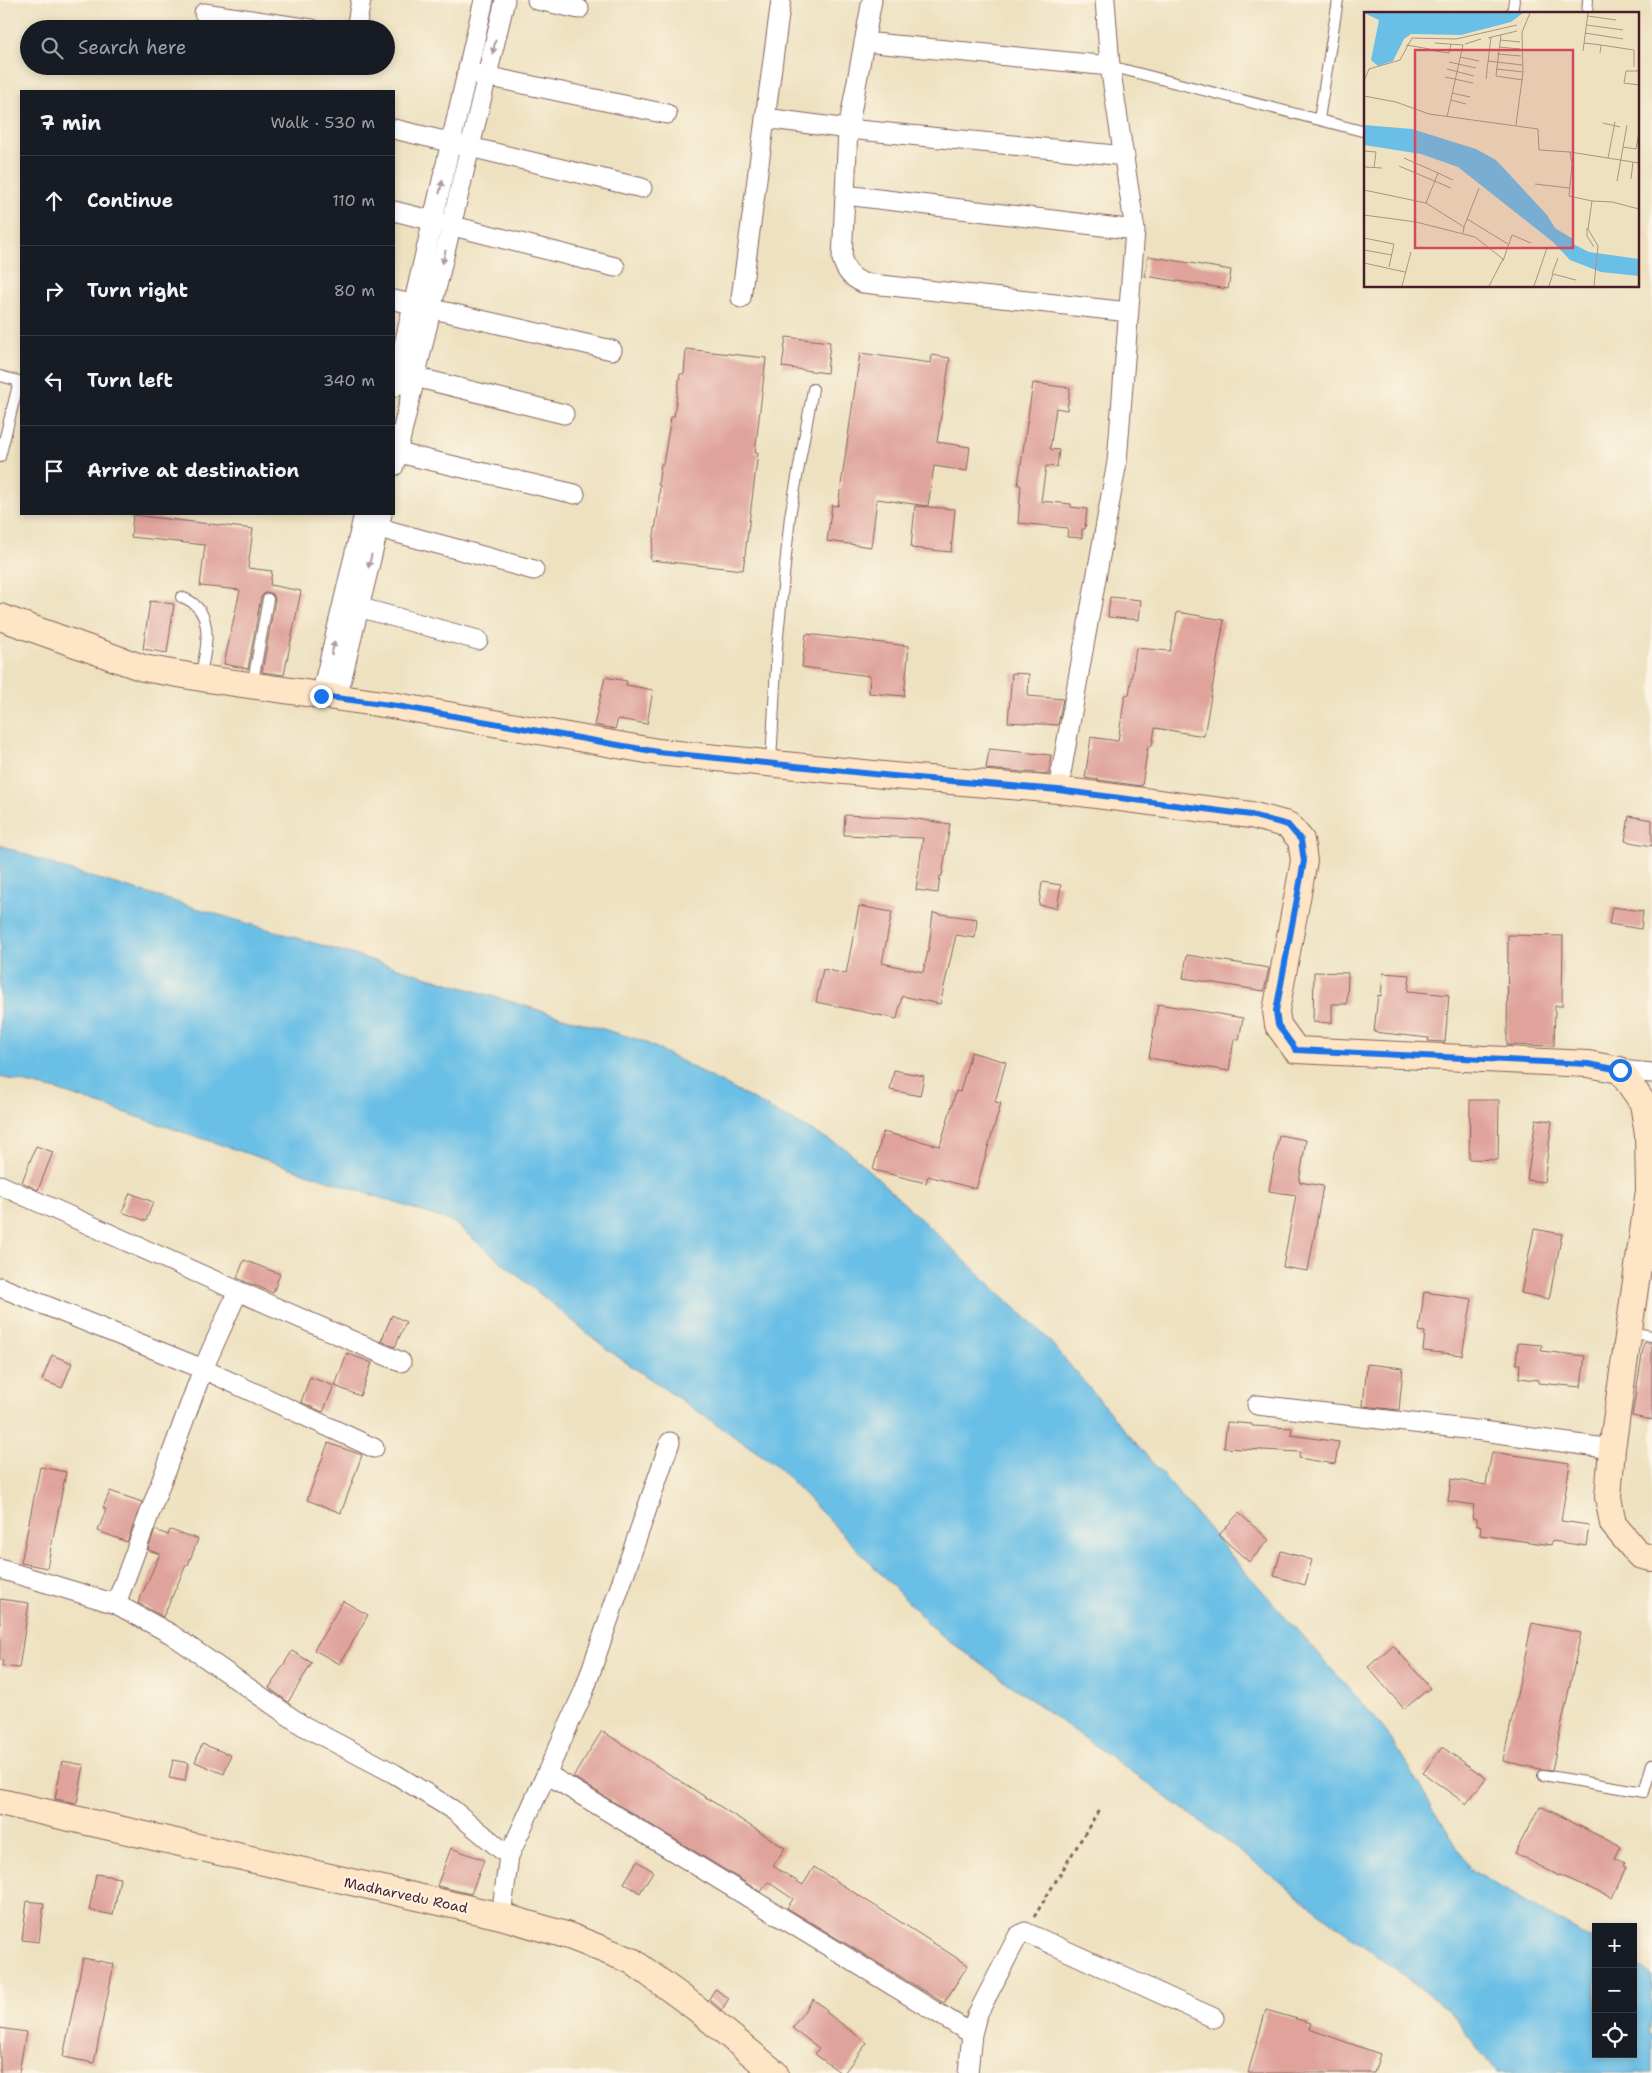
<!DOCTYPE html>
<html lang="en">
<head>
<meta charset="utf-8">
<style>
	body { margin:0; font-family:"Shantell Sans",sans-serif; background:#242831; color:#f1f3f6 }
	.controls { position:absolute; right:15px; bottom:15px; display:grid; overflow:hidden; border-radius:0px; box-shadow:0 2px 8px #0003 }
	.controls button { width:45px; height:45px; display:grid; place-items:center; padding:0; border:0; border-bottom:1px solid #363941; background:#171b24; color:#f1f3f6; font:25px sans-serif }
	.stop { position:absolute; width:15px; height:15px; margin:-11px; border:4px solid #1a73e8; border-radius:50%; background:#fff }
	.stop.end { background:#1a73e8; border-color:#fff; box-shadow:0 1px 5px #0008 }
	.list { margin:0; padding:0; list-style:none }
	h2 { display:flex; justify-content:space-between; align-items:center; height:65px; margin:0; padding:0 20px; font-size:21px }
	h2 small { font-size:16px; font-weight:400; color:#9ea1a6 }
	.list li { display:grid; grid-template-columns:32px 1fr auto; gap:15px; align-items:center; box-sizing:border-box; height:90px; padding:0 20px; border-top:1px solid #363941 }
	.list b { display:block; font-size:19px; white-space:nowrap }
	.list em { font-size:16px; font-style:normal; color:#9ea1a6 }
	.icon { flex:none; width:28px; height:28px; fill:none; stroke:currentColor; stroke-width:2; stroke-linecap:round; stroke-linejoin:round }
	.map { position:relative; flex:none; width:1652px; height:2073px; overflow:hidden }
	.search { position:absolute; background:#171b24; box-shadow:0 2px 8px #0003; left:20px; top:20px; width:375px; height:55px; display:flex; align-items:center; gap:12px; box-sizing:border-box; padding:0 18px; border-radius:28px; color:#9ea1a6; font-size:19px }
	.panel { position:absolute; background:#171b24; box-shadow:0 2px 8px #0003; left:20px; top:90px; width:375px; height:425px; border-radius:0px }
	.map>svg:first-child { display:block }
</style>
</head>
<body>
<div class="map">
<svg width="1652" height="2073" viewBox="0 0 1652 2073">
	<rect width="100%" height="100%" fill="#fcf5e5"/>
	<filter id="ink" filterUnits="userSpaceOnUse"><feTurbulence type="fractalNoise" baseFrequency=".02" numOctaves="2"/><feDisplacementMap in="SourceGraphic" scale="10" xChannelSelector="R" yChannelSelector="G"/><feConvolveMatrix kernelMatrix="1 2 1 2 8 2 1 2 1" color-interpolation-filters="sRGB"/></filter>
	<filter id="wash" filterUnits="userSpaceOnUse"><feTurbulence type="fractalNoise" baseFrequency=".0096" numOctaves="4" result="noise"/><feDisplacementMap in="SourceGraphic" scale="20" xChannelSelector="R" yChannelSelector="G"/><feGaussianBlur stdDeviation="1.12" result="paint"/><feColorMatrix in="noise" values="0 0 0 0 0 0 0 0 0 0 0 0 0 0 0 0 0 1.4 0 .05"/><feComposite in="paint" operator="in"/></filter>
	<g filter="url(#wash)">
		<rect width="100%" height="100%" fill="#ede1c0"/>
		<path fill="#6abfe6" stroke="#5a6f88" d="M0 845 65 869 643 1041 846 1149 1046 1337 1234 1559 1384 1728 1471 1870 1596 1942V2054H1633V1964L1652 1975V2013L1649 2032 1652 2034V2073H1497L1448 2010 1204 1824 937 1632 776 1465 608 1350 453 1222 57 1090 0 1077Z"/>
		<g id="blocks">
			<path fill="#dfa39b" d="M1148 256 1231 270 1228 289 1145 276Z
				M786 337 830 342 827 373 782 367Z
				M686 349 766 358 755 453H758L743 570 650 560 658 511 660 485H658L661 464H663L671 417H674L680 374H684Z
				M860 353 931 363 932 355 950 358 937 442 970 447 967 471 934 466 928 506 877 499 871 547 827 541 832 505 838 506Z
				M1033 383 1070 388 1067 410 1056 408 1050 449 1059 450 1057 467 1046 466 1041 501 1071 504V507L1087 509 1085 529H1082V538L1067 537 1068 528 1018 523 1021 486 1018 485Z
				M915 506 955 509 951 552 911 548Z
				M133 515 253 529 248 568 272 571 270 585 301 591 284 675 262 672 275 600 273 594 266 592 261 597 248 669 224 664 240 590 200 586 205 545 131 537Z
				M1110 597 1141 600 1139 620 1108 617Z
				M150 601 174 604 167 653 143 649Z
				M1177 612 1224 620 1204 736 1155 728 1152 746H1148L1142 786 1085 778 1091 737 1118 741 1125 695H1129L1136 648 1170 651Z
				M806 634 909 646 904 696 869 693 870 676 802 667Z
				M1012 673 1029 674 1028 696 1063 699 1058 725 1008 722Z
				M605 677 627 681 626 685 653 690 647 724 618 719 615 729 594 725Z
				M989 749 1051 755 1049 774 986 769Z
				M845 815 910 818 950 824 942 876H940L938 893 916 890 923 838 844 835Z
				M1629 816 1652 820V846L1625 841Z
				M1042 882 1061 885 1057 908 1039 905Z
				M859 906 892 912 882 963 923 972 929 947 933 913 977 919 975 938 956 935 940 1004 902 996 897 1019 816 1002 823 969 846 974Z
				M1612 907 1643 911 1641 929 1609 924Z
				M1508 935 1563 936 1562 1006H1555L1554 1046 1507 1045Z
				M1187 955 1269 968 1264 991 1183 978Z
				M1314 972 1348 973 1347 1004H1332V1023L1313 1022Z
				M1383 973 1410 975 1408 991 1449 995 1445 1042 1428 1041 1429 1038 1374 1032 1378 995 1381 996Z
				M1158 1004 1243 1018 1239 1040 1234 1039 1229 1071 1149 1058Z
				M971 1052 1006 1062 995 1102 1001 1103 976 1189 928 1176 926 1183 873 1170 883 1132 940 1146 956 1091 960 1092Z
				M894 1070 924 1076 920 1096 890 1090Z
				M1470 1100H1499L1498 1160 1469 1159Z
				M1536 1119 1552 1121 1544 1182 1527 1180Z
				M1279 1135 1306 1140 1299 1182 1323 1186 1308 1271 1283 1267 1296 1195 1269 1191Z
				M36 1146 53 1152 38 1190 22 1182Z
				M130 1193 153 1202 146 1221 122 1212Z
				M1534 1229 1562 1234 1549 1299 1521 1293Z
				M244 1260 280 1274 273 1293 237 1278Z
				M1424 1292 1472 1299 1462 1355 1423 1351 1425 1332 1419 1331Z
				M392 1315 406 1322 395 1347 381 1341Z
				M1518 1343 1542 1345 1541 1351 1585 1356 1581 1387 1538 1383V1380L1519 1378 1520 1364H1516Z
				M1644 1343H1652V1420L1632 1416Z
				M347 1353 372 1363 360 1396 335 1386Z
				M52 1355 72 1363 62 1388 42 1380Z
				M1367 1364 1403 1368 1399 1410 1363 1406Z
				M310 1377 334 1386 323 1412 301 1402Z
				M1227 1422 1252 1424V1426L1292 1428 1291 1435 1339 1442 1335 1464 1299 1458 1300 1452 1224 1448Z
				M328 1443 362 1455 341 1513 307 1500Z
				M1492 1452 1570 1463 1561 1521 1589 1525 1586 1546 1552 1541 1551 1545 1480 1535 1481 1526 1476 1525V1519L1472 1518 1474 1505 1448 1501 1451 1479 1486 1485Z
				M40 1467 66 1472 47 1568 21 1563Z
				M110 1491 142 1502 127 1542 98 1531 106 1509 103 1508Z
				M1239 1513 1269 1540 1249 1562 1219 1535Z
				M155 1530 168 1535 170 1530 198 1539 188 1565H186L163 1617 138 1603 160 1554 148 1550Z
				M1281 1551 1312 1560 1305 1585 1274 1576Z
				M0 1599 29 1603 19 1668 2 1666 3 1660H0Z
				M343 1601 368 1615 340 1664 314 1650Z
				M1532 1623 1581 1633 1552 1770 1540 1769 1503 1761Z
				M1393 1645 1430 1688 1404 1709 1368 1667Z
				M292 1651 312 1663 288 1702 269 1688Z
				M602 1731 785 1848 773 1866 803 1885 814 1867 968 1965 944 2003 787 1908 793 1899 768 1882 761 1892 573 1777Z
				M202 1744 231 1755 224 1774 195 1762Z
				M1442 1747 1486 1778 1466 1804 1423 1773Z
				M173 1760 188 1763 185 1781 169 1778Z
				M62 1761 84 1765 77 1803 55 1799Z
				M1540 1806 1621 1847 1615 1859 1625 1863 1623 1867 1626 1868 1612 1898 1560 1875 1559 1876 1515 1853Z
				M451 1848 484 1860 471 1894 437 1886Z
				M637 1861 653 1871 640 1893 624 1883Z
				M96 1874 120 1878 113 1915 89 1910Z
				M27 1901 44 1903 39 1942 22 1940Z
				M83 1958 114 1964 94 2063 63 2057Z
				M715 1989 729 1998 722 2010 709 1999Z
				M813 1999 827 2010 826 2012 867 2043 844 2073H841L815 2054 819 2048 792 2028Z
				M1266 2010 1311 2023 1309 2029 1380 2054 1374 2073H1248Z
				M0 2028 26 2032 19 2073H0Z"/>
		</g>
	</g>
	<g filter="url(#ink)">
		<use href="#blocks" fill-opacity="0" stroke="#83635f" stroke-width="1"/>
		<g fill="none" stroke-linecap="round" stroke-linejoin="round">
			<g stroke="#83635f" stroke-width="12">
				<path id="lane" d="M1512 14 1514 0
					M1587 14 1588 0
					M1110 66 1366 132
					M1319 119 1338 0
					M0 376 19 381 0 457
					M181 597C186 599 192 601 195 605 214 621 205 656 200 677
					M252 686 268 599
					M771 763 777 646 790 516 813 389
					M1630 1332 1652 1336
					M1543 1775 1644 1792 1652 1764"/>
			</g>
			<g stroke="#83635f" stroke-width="21">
				<path id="street" d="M537 0 579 9
					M872 0 848 129 842 259C846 272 851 277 863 283L1129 312
					M204 13 312 29
					M356 29 361 0
					M864 42 1110 66
					M476 74 667 114
					M765 118 848 129 1125 156
					M394 129 642 188
					M845 195 1135 230
					M394 211 615 267
					M741 298 781 0
					M394 300 612 350
					M415 377 564 414
					M394 387 484 0
					M394 452 575 494
					M394 466 505 0
					M379 528 534 570
					M347 604 478 640
					M321 696 364 514
					M337 698 382 514
					M1058 790 1117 462 1135 230 1110 66 1105 0
					M1620 1070 1652 1073
					M0 1185 238 1291
					M0 1287 203 1369 374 1448
					M1257 1405 1483 1431 1612 1449
					M0 1569 116 1604 171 1634 302 1725 395 1774 453 1810 509 1856 501 1916
					M116 1604 203 1369 238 1291 401 1362
					M547 1774 972 2034
					M509 1856 584 1691 670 1442
					M968 2073 972 2034 977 2015 1018 1936 1025 1932 1214 2018"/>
			</g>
			<g stroke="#83635f" stroke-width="28">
				<path id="secondary" d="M0 617 143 668 207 679 397 706 658 752 893 776 1058 790 1251 815 1288 825 1301 840 1304 861 1276 1011 1278 1025 1296 1050 1588 1064 1620 1070 1643 1103 1648 1135 1649 1190 1612 1449 1608 1497 1613 1524 1639 1555 1652 1558
					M0 1802 501 1916 569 1936 632 1961 696 2008 775 2073"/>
			</g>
			<path stroke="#83635f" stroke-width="3" stroke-dasharray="4 4" stroke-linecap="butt" d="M1034 1917 1099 1810"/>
			<use href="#lane" stroke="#fff" stroke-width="10"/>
			<use href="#street" stroke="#fff" stroke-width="19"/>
			<use href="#secondary" stroke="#fde5c5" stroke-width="26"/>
		</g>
		<defs><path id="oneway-solid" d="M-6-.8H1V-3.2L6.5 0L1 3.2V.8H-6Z" transform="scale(1.25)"/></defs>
		<g fill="#ae9aa0">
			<use href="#oneway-solid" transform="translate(494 47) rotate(103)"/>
			<use href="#oneway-solid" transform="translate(441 187) rotate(-77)"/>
			<use href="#oneway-solid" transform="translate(444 257) rotate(103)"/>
			<use href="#oneway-solid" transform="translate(370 561) rotate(104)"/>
			<use href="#oneway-solid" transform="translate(333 648) rotate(-77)"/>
		</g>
	</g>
	<g fill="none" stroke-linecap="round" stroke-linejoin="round" filter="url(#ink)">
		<path stroke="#1a73e8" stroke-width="6" d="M321 696 397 706 658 752 893 776 1058 790 1251 815 1288 825 1301 840 1304 861 1276 1011 1278 1025 1296 1050 1588 1064 1620 1070"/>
	</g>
	<g text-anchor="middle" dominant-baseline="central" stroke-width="4" stroke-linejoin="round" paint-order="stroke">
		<g font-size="14" fill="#4a1f2b" stroke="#fcf5e5">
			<text transform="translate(406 1895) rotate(12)">Madharvedu Road</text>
		</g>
	</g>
	<g transform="translate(1364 12)">
		<rect width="275" height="275" fill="#ede1c0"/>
		<path d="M0 1H159L147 10 97 23 47 22 40 27 29 49 14 54 7 48 15 8ZM0 113 48 117 112 137 132 148 183 203 191 216 209 227V232L225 240 275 247V264L237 260 206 248 189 230 94 155 57 142 0 133Z" fill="#6abfe6"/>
		<path fill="none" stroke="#ac9384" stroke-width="1" d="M224 4 252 8M223 13 259 18M221 21 259 27M137 23 132 64 159 68M124 26 153 19M136 28 156 30M71 31 99 33M220 31 237 33 236 41M101 32 117 27M42 33 66 37M237 33 270 38V55M135 35 156 37M71 39 85 41 87 32M219 39 224 1M133 42 157 44M96 45 115 49M124 49 158 53M85 50 112 56M83 57 110 64M132 57 159 60M275 59H262L260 71 275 73M81 65 109 71M122 67 127 25M0 69 5 57 36 48 48 26 92 27 153 13M88 81 106 85M0 84 32 90 65 102 174 117 175 138 206 140 208 152 205 184 228 189 224 217 234 234 230 274M87 88 102 92M83 105 99 33M239 111 256 115M152 113 159 60 158 20 166 1M259 135 272 137 275 120M0 139 12 140 10 156M206 140 275 151M40 146 74 161M244 146 251 110M35 154 87 176M0 155 18 156M267 167 269 150M253 169 263 113M171 172 205 176M0 178 62 191 100 215 99 221M228 189 248 190 275 197M62 191 74 161 89 168M0 203 52 210 111 225 139 247 125 274M103 207 144 232M100 215 115 176M223 216V224L230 235M0 226 30 232 25 255M0 238 28 243M139 249 148 223 167 231M0 251 41 260M188 262 194 246M38 274 47 240M170 274 183 236M185 274 189 262 212 268"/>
		<path fill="#d1495b" fill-opacity="0.15" stroke="#d1495b" stroke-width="2.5" d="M51 38H209V236H51Z"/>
		<rect width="275" height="275" fill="none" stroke="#4a1f2b" stroke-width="2.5"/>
	</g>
</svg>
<div class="controls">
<button>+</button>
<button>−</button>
<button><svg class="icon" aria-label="locate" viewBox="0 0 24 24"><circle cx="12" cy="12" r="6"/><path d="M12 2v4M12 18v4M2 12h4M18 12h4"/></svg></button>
</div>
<div class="stop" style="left:1620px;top:1070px"></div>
<div class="stop end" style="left:321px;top:696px"></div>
<div class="search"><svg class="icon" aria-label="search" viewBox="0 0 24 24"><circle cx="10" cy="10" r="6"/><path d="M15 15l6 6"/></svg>Search here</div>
<section class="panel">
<h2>7 min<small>Walk · 530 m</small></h2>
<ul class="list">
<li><svg class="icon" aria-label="ahead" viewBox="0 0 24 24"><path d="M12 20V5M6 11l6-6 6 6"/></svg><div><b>Continue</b></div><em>110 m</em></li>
<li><svg class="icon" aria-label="right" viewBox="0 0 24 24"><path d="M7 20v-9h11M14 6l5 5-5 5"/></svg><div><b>Turn right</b></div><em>80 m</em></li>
<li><svg class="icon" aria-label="left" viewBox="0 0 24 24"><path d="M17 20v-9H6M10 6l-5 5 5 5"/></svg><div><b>Turn left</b></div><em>340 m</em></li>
<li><svg class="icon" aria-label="arrive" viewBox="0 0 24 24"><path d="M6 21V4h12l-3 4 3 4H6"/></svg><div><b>Arrive at destination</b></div></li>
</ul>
</section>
</div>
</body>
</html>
